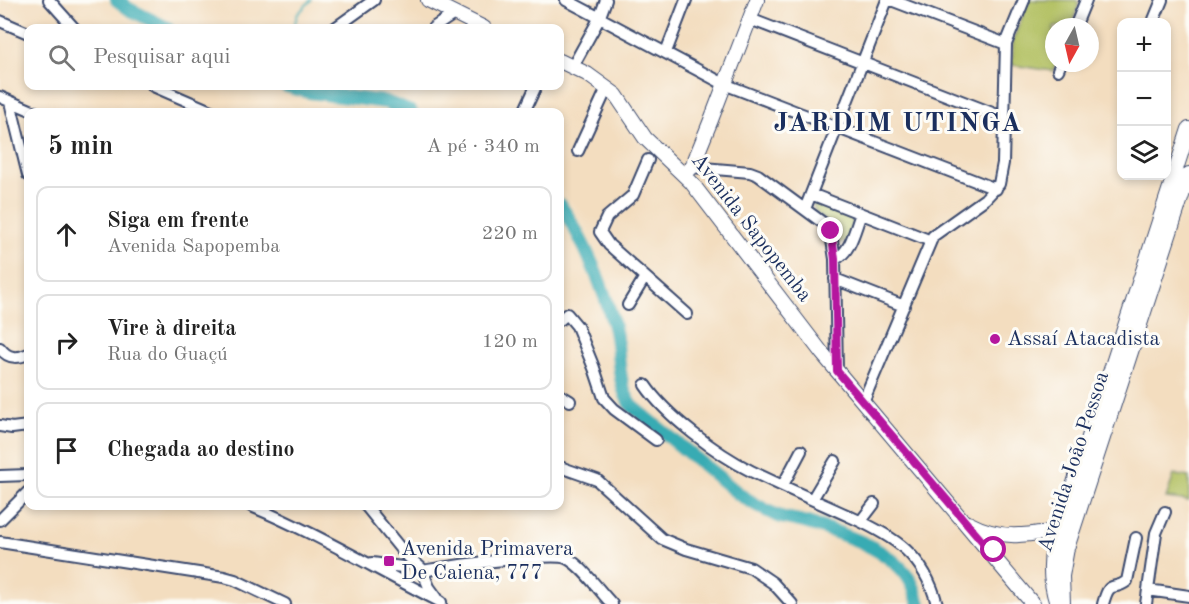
<!DOCTYPE html>
<html lang="pt">
<head>
<meta charset="utf-8">
<style>
	body { margin:0; font-family:"Old Standard TT",serif; background:#f2f2f2; color:#222 }
	.controls { position:absolute; right:18px; top:18px; display:grid; overflow:hidden; border-radius:12px; box-shadow:0 3px 9px #0003 }
	.controls button { width:54px; height:54px; display:grid; place-items:center; padding:0; border:0; border-bottom:2px solid #e0e0e0; background:#fff; color:#222; font:30px sans-serif }
	.compass { position:absolute; left:1045px; top:18px; width:54px; height:54px; border-radius:50%; background:#fff; box-shadow:0 3px 9px #0003; rotate:188deg }
	.stop { position:absolute; width:18px; height:18px; margin:-14px; border:4px solid #b5179e; border-radius:50%; background:#fff }
	.stop.end { background:#b5179e; border-color:#fff; box-shadow:0 2px 6px #0008 }
	.list { margin:0; padding:0; list-style:none }
	h2 { display:flex; justify-content:space-between; align-items:center; height:78px; margin:0; padding:0 24px; font-size:26px }
	h2 small { font-size:20px; font-weight:400; color:#767676 }
	.list li { display:grid; grid-template-columns:39px 1fr auto; gap:18px; align-items:center; box-sizing:border-box; height:96px; margin:0 12px 12px; padding:0 12px; border:2px solid #e0e0e0; border-radius:12px }
	.list b { display:block; font-size:22px; white-space:nowrap }
	.list p { margin:0; font-size:20px; white-space:nowrap; color:#767676 }
	.list em { font-size:20px; font-style:normal; color:#767676 }
	.icon { flex:none; width:33px; height:33px; fill:none; stroke:currentColor; stroke-width:2; stroke-linecap:round; stroke-linejoin:round }
	.map { position:relative; flex:none; width:1189px; height:604px; overflow:hidden }
	.search { position:absolute; background:#fff; box-shadow:0 3px 9px #0003; left:24px; top:24px; width:540px; height:66px; display:flex; align-items:center; gap:15px; box-sizing:border-box; padding:0 21px; border-radius:12px; color:#767676; font-size:22px }
	.panel { position:absolute; background:#fff; box-shadow:0 3px 9px #0003; left:24px; top:108px; width:540px; height:402px; border-radius:12px }
	.map>svg:first-child { display:block }
</style>
</head>
<body>
<div class="map">
<svg width="1189" height="604" viewBox="0 0 1189 604">
	<rect width="100%" height="100%" fill="#fdfcf7"/>
	<filter id="ink" filterUnits="userSpaceOnUse"><feTurbulence type="fractalNoise" baseFrequency=".0167" numOctaves="2"/><feDisplacementMap in="SourceGraphic" scale="12" xChannelSelector="R" yChannelSelector="G"/><feConvolveMatrix kernelMatrix="1 2 1 2 8 2 1 2 1" color-interpolation-filters="sRGB"/></filter>
	<filter id="wash" filterUnits="userSpaceOnUse"><feTurbulence type="fractalNoise" baseFrequency=".008" numOctaves="4" result="noise"/><feDisplacementMap in="SourceGraphic" scale="24" xChannelSelector="R" yChannelSelector="G"/><feGaussianBlur stdDeviation="1.35" result="paint"/><feColorMatrix in="noise" values="0 0 0 0 0 0 0 0 0 0 0 0 0 0 0 0 0 1.4 0 .05"/><feComposite in="paint" operator="in"/></filter>
	<g filter="url(#wash)">
		<rect width="100%" height="100%" fill="#f3ddbf"/>
		<path fill="#b3c163" stroke="#677860" stroke-width="1.5" d="M1029 0H1076L1079 3 1071 27H1054V63H1056L1053 71 1012 65 1013 40Z
			M818 201 854 217V220L845 242 839 243 834 228 815 211 813 203Z
			M1174 475 1189 477V501L1166 498Z"/>
		<g fill="none" stroke-linecap="round" stroke-linejoin="round">
			<path stroke="#39abb3" stroke-width="2" d="M294 28 297 15 311 0
				M290 86 291 87"/>
			<path stroke="#39abb3" stroke-width="14" d="M117 0 129 9 167 28
				M286 86 309 92 386 102 411 112
				M560 205C583 237 606 292 615 331 620 354 617 386 632 406L740 495C753 503 767 512 781 517 789 519 797 520 804 522 838 532 894 549 911 582 915 589 917 597 919 604"/>
		</g>
	</g>
	<g filter="url(#ink)">
		<g fill="none" stroke-linecap="round" stroke-linejoin="round">
			<g stroke="#3b496d" stroke-width="14">
				<path id="minor" d="M49 0 74 28
					M566 0 724 84 996 189
					M891 0 1006 44
					M750 19 1005 118
					M0 21 28 33
					M1153 22 1162 0
					M1075 27 1086 0
					M335 28 374 0
					M433 28 454 14
					M666 52 686 0
					M573 66 599 19 606 0
					M1058 70 1061 63
					M153 86 213 112
					M0 97 35 112
					M10 102 28 175
					M524 112 536 86
					M578 151 607 88
					M648 160 633 195 607 217 600 232 609 245 687 314
					M692 167 750 172 758 175 830 228 835 259 837 371
					M811 194 931 241
					M805 209 887 0
					M835 259C851 253 855 228 861 214
					M835 279 904 306
					M628 305 645 277
					M560 320 567 314 577 326 594 368 604 398 614 409 656 440
					M0 348C8 359 17 359 28 354
					M645 385C666 416 717 454 751 471 784 487 818 502 851 517 895 537 924 555 937 604
					M560 395 570 401
					M863 402 933 236 985 199 999 184 1003 163 1006 44 1024 0
					M0 426 12 428 28 426
					M560 467 597 480 662 539 686 549 751 568 773 583 792 604
					M0 476 28 475
					M783 485 801 451
					M813 498 835 461
					M251 506C316 533 377 570 441 602
					M366 506 404 553 421 568 429 587 437 598
					M0 520 28 492
					M861 521 874 504
					M0 542 224 577 235 580 285 604
					M372 563 402 567
					M423 571C443 567 551 552 566 558 581 564 600 592 612 604
					M1148 590 1189 596
					M1103 604C1110 578 1113 592 1127 581L1136 538
					M1146 604 1156 533 1165 512"/>
			</g>
			<g stroke="#3b496d" stroke-width="16">
				<path id="major" d="M428 0 484 28
					M560 61 587 74 616 95 645 138 691 182 822 353 1033 604
					M684 175 692 167 711 120 757 0
					M968 523C983 531 1002 536 1019 535 1035 535 1049 529 1066 537
					M1057 604C1051 586 1049 567 1053 548L1189 129
					M1063 604 1062 576 1067 548 1189 174"/>
			</g>
			<use href="#minor" stroke="#fff" stroke-width="10"/>
			<use href="#major" stroke="#fff" stroke-width="14"/>
		</g>
	</g>
	<g fill="none" stroke-linecap="round" stroke-linejoin="round" filter="url(#ink)">
		<path stroke="#b5179e" stroke-width="8" d="M831 231 835 259 837 371 993 554 994 550"/>
	</g>
	<g fill="#b5179e" stroke="#fdfcf7" stroke-width="2">
		<circle cx="995" cy="339" r="6"/>
		<rect x="383" y="555" width="12" height="12" rx="3"/>
	</g>
	<g text-anchor="middle" dominant-baseline="central" stroke-width="6" stroke-linejoin="round" paint-order="stroke">
		<g font-size="21" fill="#1b2f5e" stroke="#fdfcf7">
			<text transform="translate(751 228) rotate(52)">Avenida Sapopemba</text>
			<text transform="translate(1074 462) rotate(-72)">Avenida João Pessoa</text>
		</g>
		<g font-size="21" fill="#1b2f5e" stroke="#fdfcf7" text-anchor="start">
			<text x="1007" y="339">Assaí Atacadista</text>
			<text x="401" y="549">Avenida Primavera<tspan x="401" dy="24">De Caiena, 777</tspan></text>
		</g>
		<g font-size="27" font-weight="bold" letter-spacing="1.5" fill="#1b2f5e" stroke="#fdfcf7">
			<text x="898" y="123">JARDIM UTINGA</text>
		</g>
	</g>
</svg>
<div class="controls">
<button>+</button>
<button>−</button>
<button><svg class="icon" aria-label="layers" viewBox="0 0 24 24"><path d="M12 4l9 5-9 5-9-5zM3 14l9 5 9-5"/></svg></button>
</div>
<svg class="compass" viewBox="-18 -18 36 36"><path d="M0-13l5 13h-10z" fill="#e53935"/><path d="M0 13l5-13h-10z" fill="#767676"/></svg>
<div class="stop" style="left:994px;top:550px"></div>
<div class="stop end" style="left:831px;top:231px"></div>
<div class="search"><svg class="icon" aria-label="search" viewBox="0 0 24 24"><circle cx="10" cy="10" r="6"/><path d="M15 15l6 6"/></svg>Pesquisar aqui</div>
<section class="panel">
<h2>5 min<small>A pé · 340 m</small></h2>
<ul class="list">
<li><svg class="icon" aria-label="ahead" viewBox="0 0 24 24"><path d="M12 20V5M6 11l6-6 6 6"/></svg><div><b>Siga em frente</b><p>Avenida Sapopemba</p></div><em>220 m</em></li>
<li><svg class="icon" aria-label="right" viewBox="0 0 24 24"><path d="M7 20v-9h11M14 6l5 5-5 5"/></svg><div><b>Vire à direita</b><p>Rua do Guaçú</p></div><em>120 m</em></li>
<li><svg class="icon" aria-label="arrive" viewBox="0 0 24 24"><path d="M6 21V4h12l-3 4 3 4H6"/></svg><div><b>Chegada ao destino</b></div></li>
</ul>
</section>
</div>
</body>
</html>
